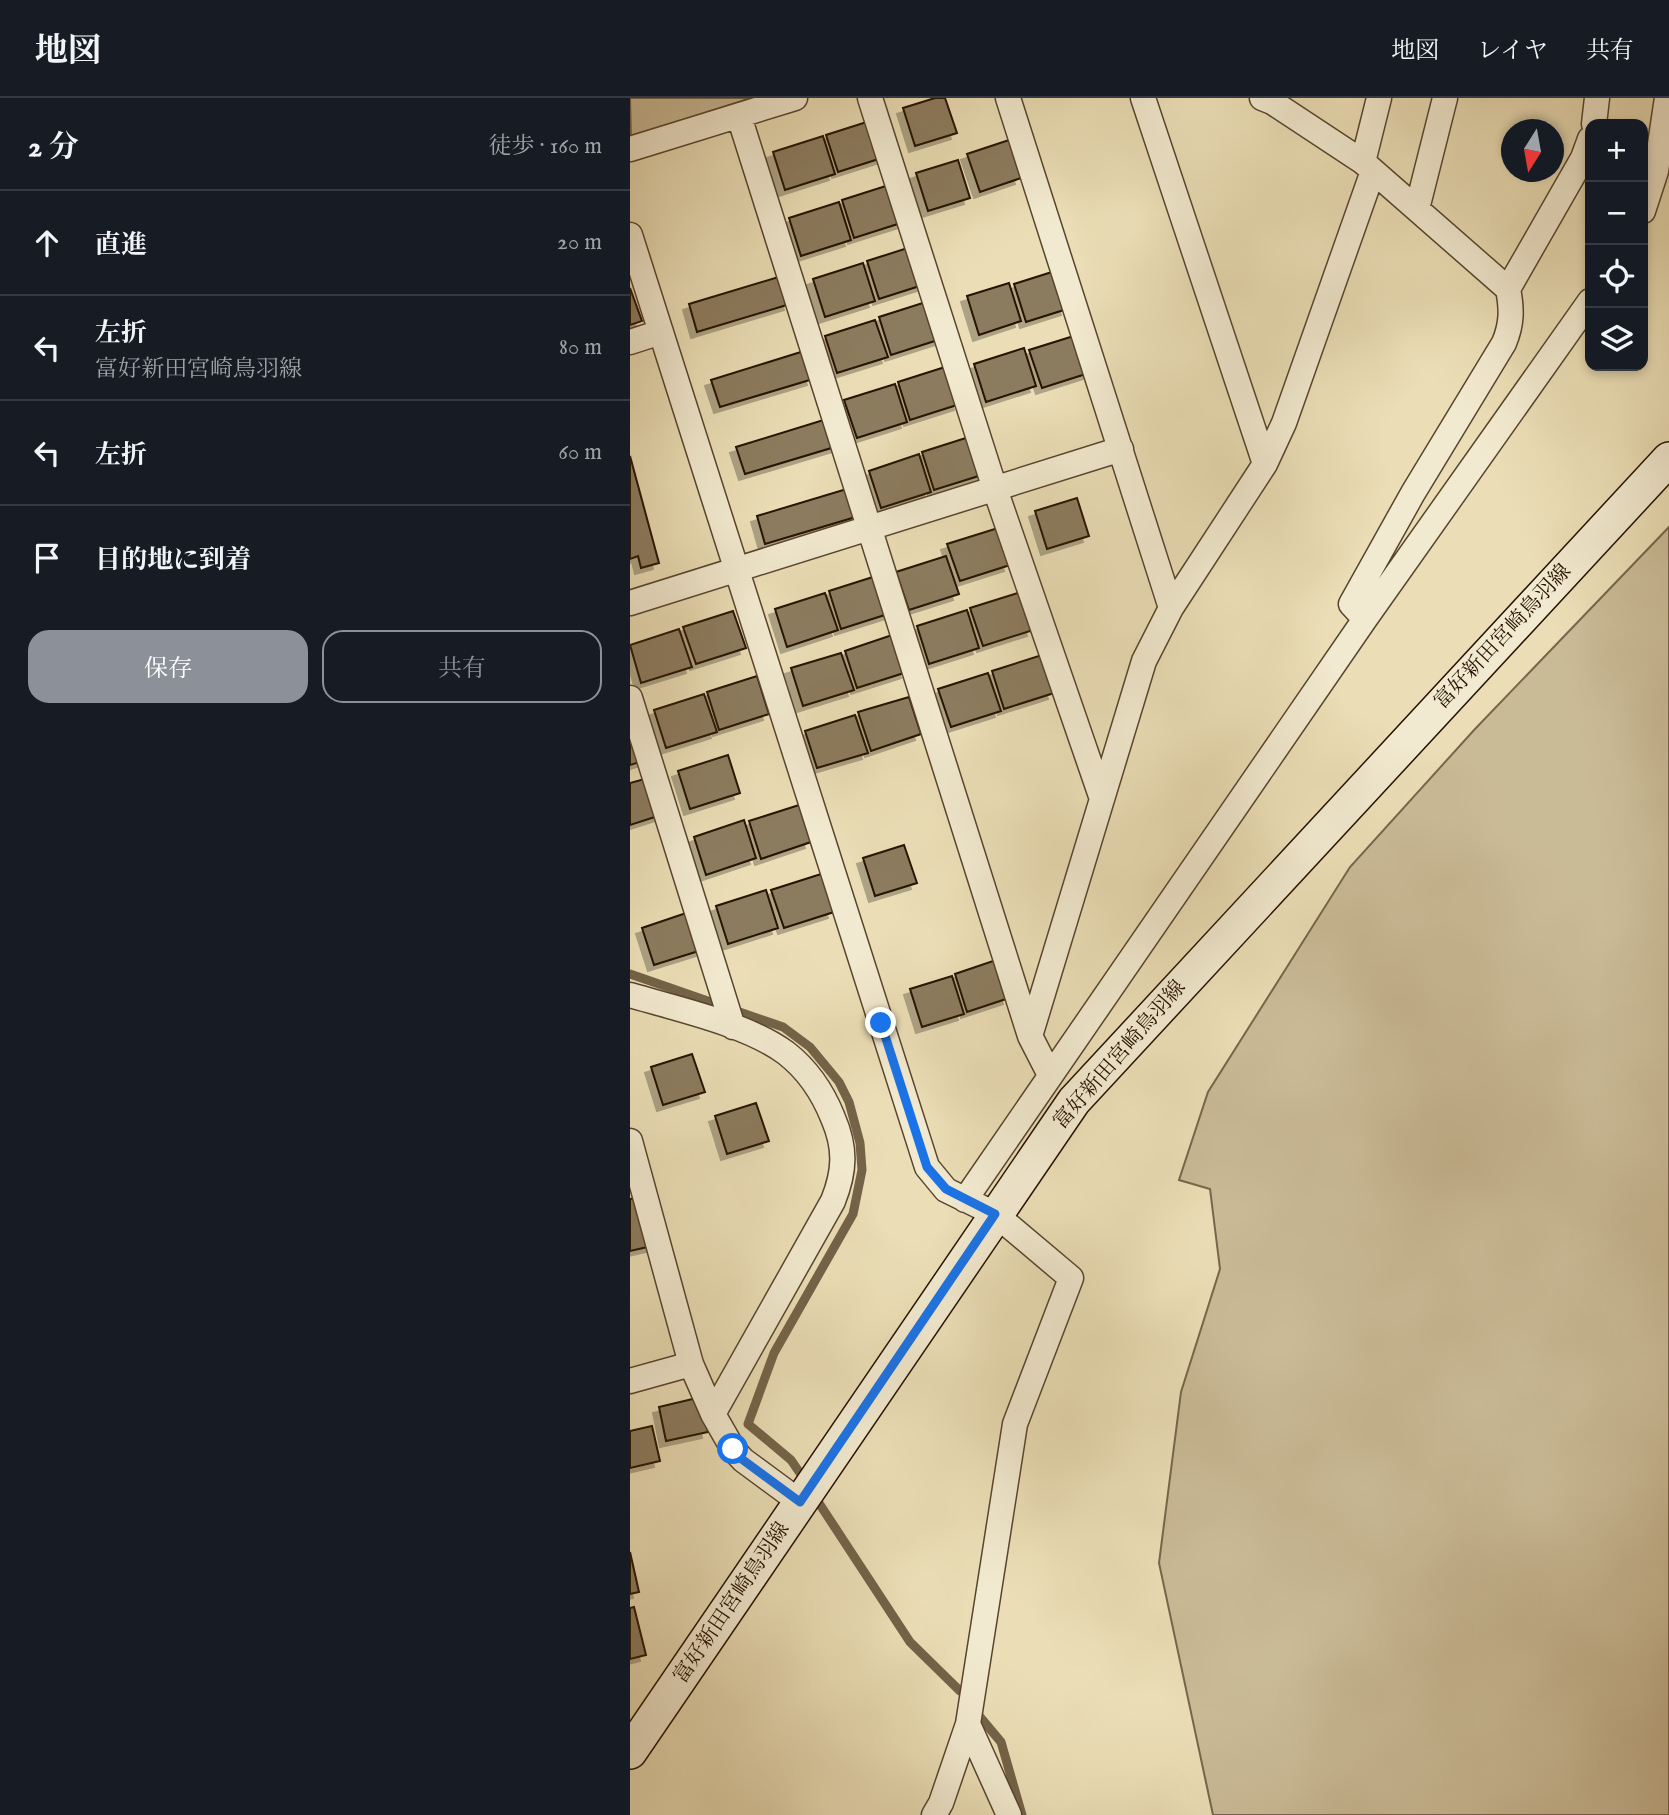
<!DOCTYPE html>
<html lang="ja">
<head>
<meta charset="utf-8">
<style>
	body { margin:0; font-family:"IM FELL English","Noto Serif JP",serif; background:#242831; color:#f1f3f6 }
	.controls { position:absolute; right:21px; top:21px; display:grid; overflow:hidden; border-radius:14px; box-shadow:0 4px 10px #0003 }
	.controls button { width:63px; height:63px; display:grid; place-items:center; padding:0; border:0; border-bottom:2px solid #363941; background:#171b24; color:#f1f3f6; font:35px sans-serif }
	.compass { position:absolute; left:871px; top:21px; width:63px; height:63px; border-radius:50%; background:#171b24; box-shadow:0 4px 10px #0003; rotate:191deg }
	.stop { position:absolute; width:21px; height:21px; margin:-16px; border:5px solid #1a73e8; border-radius:50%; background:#fff }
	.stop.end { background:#1a73e8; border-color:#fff; box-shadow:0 2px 7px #0008 }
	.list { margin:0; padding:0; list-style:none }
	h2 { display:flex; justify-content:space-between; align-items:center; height:91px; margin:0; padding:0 28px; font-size:30px }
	h2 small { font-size:23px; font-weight:400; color:#9ea1a6 }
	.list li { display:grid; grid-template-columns:46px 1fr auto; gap:21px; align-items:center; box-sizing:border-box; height:105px; padding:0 28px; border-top:2px solid #363941 }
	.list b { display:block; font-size:26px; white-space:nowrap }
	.list p { margin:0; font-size:23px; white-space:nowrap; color:#9ea1a6 }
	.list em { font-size:23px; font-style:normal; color:#9ea1a6 }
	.actions { display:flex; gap:14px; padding:21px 28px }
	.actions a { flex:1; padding:16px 0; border:2px solid #8c9099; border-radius:21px; text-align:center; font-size:24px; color:#8c9099 }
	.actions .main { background:#8c9099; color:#fff }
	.icon { flex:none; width:38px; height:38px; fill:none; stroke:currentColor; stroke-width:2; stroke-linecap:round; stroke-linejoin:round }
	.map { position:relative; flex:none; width:1039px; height:1717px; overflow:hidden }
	header { display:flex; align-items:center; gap:42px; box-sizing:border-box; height:98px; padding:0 35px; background:#171b24; border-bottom:2px solid #363941 }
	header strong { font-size:33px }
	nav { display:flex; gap:38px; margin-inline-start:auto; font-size:24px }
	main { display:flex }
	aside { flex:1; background:#171b24 }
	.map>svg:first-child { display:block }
</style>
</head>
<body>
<header>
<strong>地図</strong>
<nav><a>地図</a><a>レイヤ</a><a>共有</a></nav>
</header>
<main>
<aside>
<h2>2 分<small>徒歩 · 160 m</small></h2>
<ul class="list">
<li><svg class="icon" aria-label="ahead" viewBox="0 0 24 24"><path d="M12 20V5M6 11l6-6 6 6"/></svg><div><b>直進</b></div><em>20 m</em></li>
<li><svg class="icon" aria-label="left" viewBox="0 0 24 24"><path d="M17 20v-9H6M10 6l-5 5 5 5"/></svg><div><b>左折</b><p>富好新田宮崎鳥羽線</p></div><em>80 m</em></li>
<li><svg class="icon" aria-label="left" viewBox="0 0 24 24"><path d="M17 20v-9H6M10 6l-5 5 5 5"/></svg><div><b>左折</b></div><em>60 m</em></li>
<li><svg class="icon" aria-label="arrive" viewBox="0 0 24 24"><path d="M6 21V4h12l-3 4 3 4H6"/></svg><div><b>目的地に到着</b></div></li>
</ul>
<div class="actions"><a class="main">保存</a><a>共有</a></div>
</aside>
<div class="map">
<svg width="1039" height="1717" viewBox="0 0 1039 1717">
	<defs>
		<filter id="shadow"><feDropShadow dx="-6" dy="6" stdDeviation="0" flood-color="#0004"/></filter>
	</defs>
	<rect width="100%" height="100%" fill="#ebdeb6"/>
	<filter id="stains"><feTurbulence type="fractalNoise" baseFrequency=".00286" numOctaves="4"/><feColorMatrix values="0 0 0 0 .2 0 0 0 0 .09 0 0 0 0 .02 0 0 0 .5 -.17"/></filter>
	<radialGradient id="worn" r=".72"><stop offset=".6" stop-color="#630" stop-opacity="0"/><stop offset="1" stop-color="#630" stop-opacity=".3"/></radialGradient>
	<path fill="#cabb97" stroke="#78664c" stroke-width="2" d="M0 0H121L1 39Z
		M1039 429V1717H583L529 1465 551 1294 590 1171 580 1091 549 1082 578 994 720 769 845 631Z"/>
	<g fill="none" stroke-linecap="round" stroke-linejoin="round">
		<path stroke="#746348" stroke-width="9" d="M0 876 153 929 180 949 209 984 219 1004 230 1045 232 1072 223 1116 144 1255 118 1326 161 1362 176 1384
			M183 1396 280 1544 330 1593
			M350 1619 371 1644 392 1717"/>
	</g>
	<path fill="#8c7c5f" stroke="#261200" stroke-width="2" filter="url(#shadow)" d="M305 0H315L327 35 285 48 273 10Z
		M246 21 258 58 208 74 196 37Z
		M193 38 205 76 155 92 143 54Z
		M379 42 391 80 350 94 337 56Z
		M328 62 340 100 298 113 286 75Z
		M262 86 274 124 224 140 212 102Z
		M209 104 221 142 171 158 159 120Z
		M287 147 299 185 249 201 237 163Z
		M233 165 245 203 195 219 183 181Z
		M425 173 437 211 396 224 384 186Z
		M152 178 160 206 67 234 59 206Z
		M379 185 391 223 349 237 337 198Z
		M0 190 12 223 0 227Z
		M299 203 311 241 261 257 249 219Z
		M245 222 258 259 207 275 195 238Z
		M450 236 462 274 412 290 399 252Z
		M394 250 406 288 356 304 344 266Z
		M174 253 183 281 90 309 81 282Z
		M318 268 330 306 280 322 268 284Z
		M265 286 277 324 227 340 214 302Z
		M200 320 208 348 115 376 106 349Z
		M342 338 355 376 304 392 292 354Z
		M289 356 301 394 251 410 239 373Z
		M0 358 29 465 11 470 8 458 0 461Z
		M220 390 229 418 135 446 127 418Z
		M447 400 459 438 417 451 405 413Z
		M368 430 380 467 330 483 317 446Z
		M316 458 329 496 279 512 266 474Z
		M249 477 261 515 211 531 199 493Z
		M391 494 403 532 353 548 340 510Z
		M195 495 208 532 157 549 145 511Z
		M337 512 349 550 299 566 287 528Z
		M103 513 116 550 66 566 53 529Z
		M49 531 62 569 11 585 0 547Z
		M265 536 277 574 227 590 215 553Z
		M211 555 224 592 173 608 161 570Z
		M412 557 424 595 374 611 362 573Z
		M358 575 371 613 321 629 308 591Z
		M127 578 139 616 89 632 77 594Z
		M74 596 87 634 36 650 24 612Z
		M279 599 291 636 241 653 228 614Z
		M225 617 238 655 187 670 175 633Z
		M0 625 16 662 0 667Z
		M98 657 110 695 60 711 48 673Z
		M22 679 34 716 0 727V685Z
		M169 707 181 744 131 761 119 723Z
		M114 722 126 760 76 777 64 739Z
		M274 747 287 785 245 798 233 760Z
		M191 776 204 814 154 830 141 792Z
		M136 792 148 830 98 846 86 808Z
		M62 813 75 851 24 867 12 830Z
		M366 862 379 900 337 914 325 876Z
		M322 878 334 916 292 929 280 891Z
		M62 956 75 994 33 1007 21 969Z
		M126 1005 139 1043 97 1056 85 1018Z
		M10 1099 22 1148 0 1153V1101Z
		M71 1299 78 1334 36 1343 29 1309Z
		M22 1328 30 1363 0 1370V1333Z
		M0 1454 9 1494 0 1496Z
		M4 1509 16 1557 0 1561V1510Z"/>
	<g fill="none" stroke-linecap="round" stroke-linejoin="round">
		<g stroke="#57452e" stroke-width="27">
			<path id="street" d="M240 0 365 391 471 698
				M378 0 541 510
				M513 0 635 366
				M632 0 642 4 733 64 878 191C882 211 882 226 874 245L783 395 721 506 735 521
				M109 18 400 938
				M964 26 967 0
				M0 51 165 0
				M733 64 749 0
				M787 111 815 0
				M1013 113 1026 73 1037 0
				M0 137 297 1069 316 1092 365 1116 441 1180 385 1326 338 1626 311 1705 304 1717
				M878 191 953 60 960 41
				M0 244 31 234
				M0 505 491 351
				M0 600 103 929
				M0 897C47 911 117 926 156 955 178 972 193 995 203 1020 216 1050 215 1073 203 1103L83 1316
				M420 977 400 938 514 563 541 510 635 366 654 325 743 73
				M0 1043 61 1266 83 1316 103 1351 113 1362 170 1404
				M335 1102 735 521 960 203
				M0 1283 61 1266
				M338 1626 379 1717"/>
		</g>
		<g stroke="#261200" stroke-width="36">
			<path id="secondary" d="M0 1654 444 1003 1039 361"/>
		</g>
		<use href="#street" stroke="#f2ead0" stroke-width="24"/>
		<use href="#secondary" stroke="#f2ead0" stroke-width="33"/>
	</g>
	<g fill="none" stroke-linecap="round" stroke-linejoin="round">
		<path stroke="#1a73e8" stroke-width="9" d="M103 1351 113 1362 170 1404 365 1116 316 1091 297 1069 251 925"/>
	</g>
	<g text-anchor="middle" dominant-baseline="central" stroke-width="5" stroke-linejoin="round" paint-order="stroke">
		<g font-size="21" fill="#261200" stroke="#f2ead0">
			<text transform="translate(873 539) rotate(-47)">富好新田宮崎鳥羽線</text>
			<text transform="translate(490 957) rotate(-49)">富好新田宮崎鳥羽線</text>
			<text transform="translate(102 1505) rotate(-56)">富好新田宮崎鳥羽線</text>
		</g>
	</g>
	<rect width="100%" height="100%" filter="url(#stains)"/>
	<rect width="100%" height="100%" fill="url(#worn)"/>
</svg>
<div class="controls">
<button>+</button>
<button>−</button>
<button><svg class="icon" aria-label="locate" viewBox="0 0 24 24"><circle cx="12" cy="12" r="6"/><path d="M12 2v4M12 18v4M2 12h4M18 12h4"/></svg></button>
<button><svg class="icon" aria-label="layers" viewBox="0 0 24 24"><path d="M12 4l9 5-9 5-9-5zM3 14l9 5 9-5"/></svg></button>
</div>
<svg class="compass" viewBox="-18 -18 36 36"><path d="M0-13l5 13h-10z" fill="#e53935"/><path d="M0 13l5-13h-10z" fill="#9ea1a6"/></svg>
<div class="stop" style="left:103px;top:1351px"></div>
<div class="stop end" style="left:251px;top:925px"></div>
</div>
</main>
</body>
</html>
